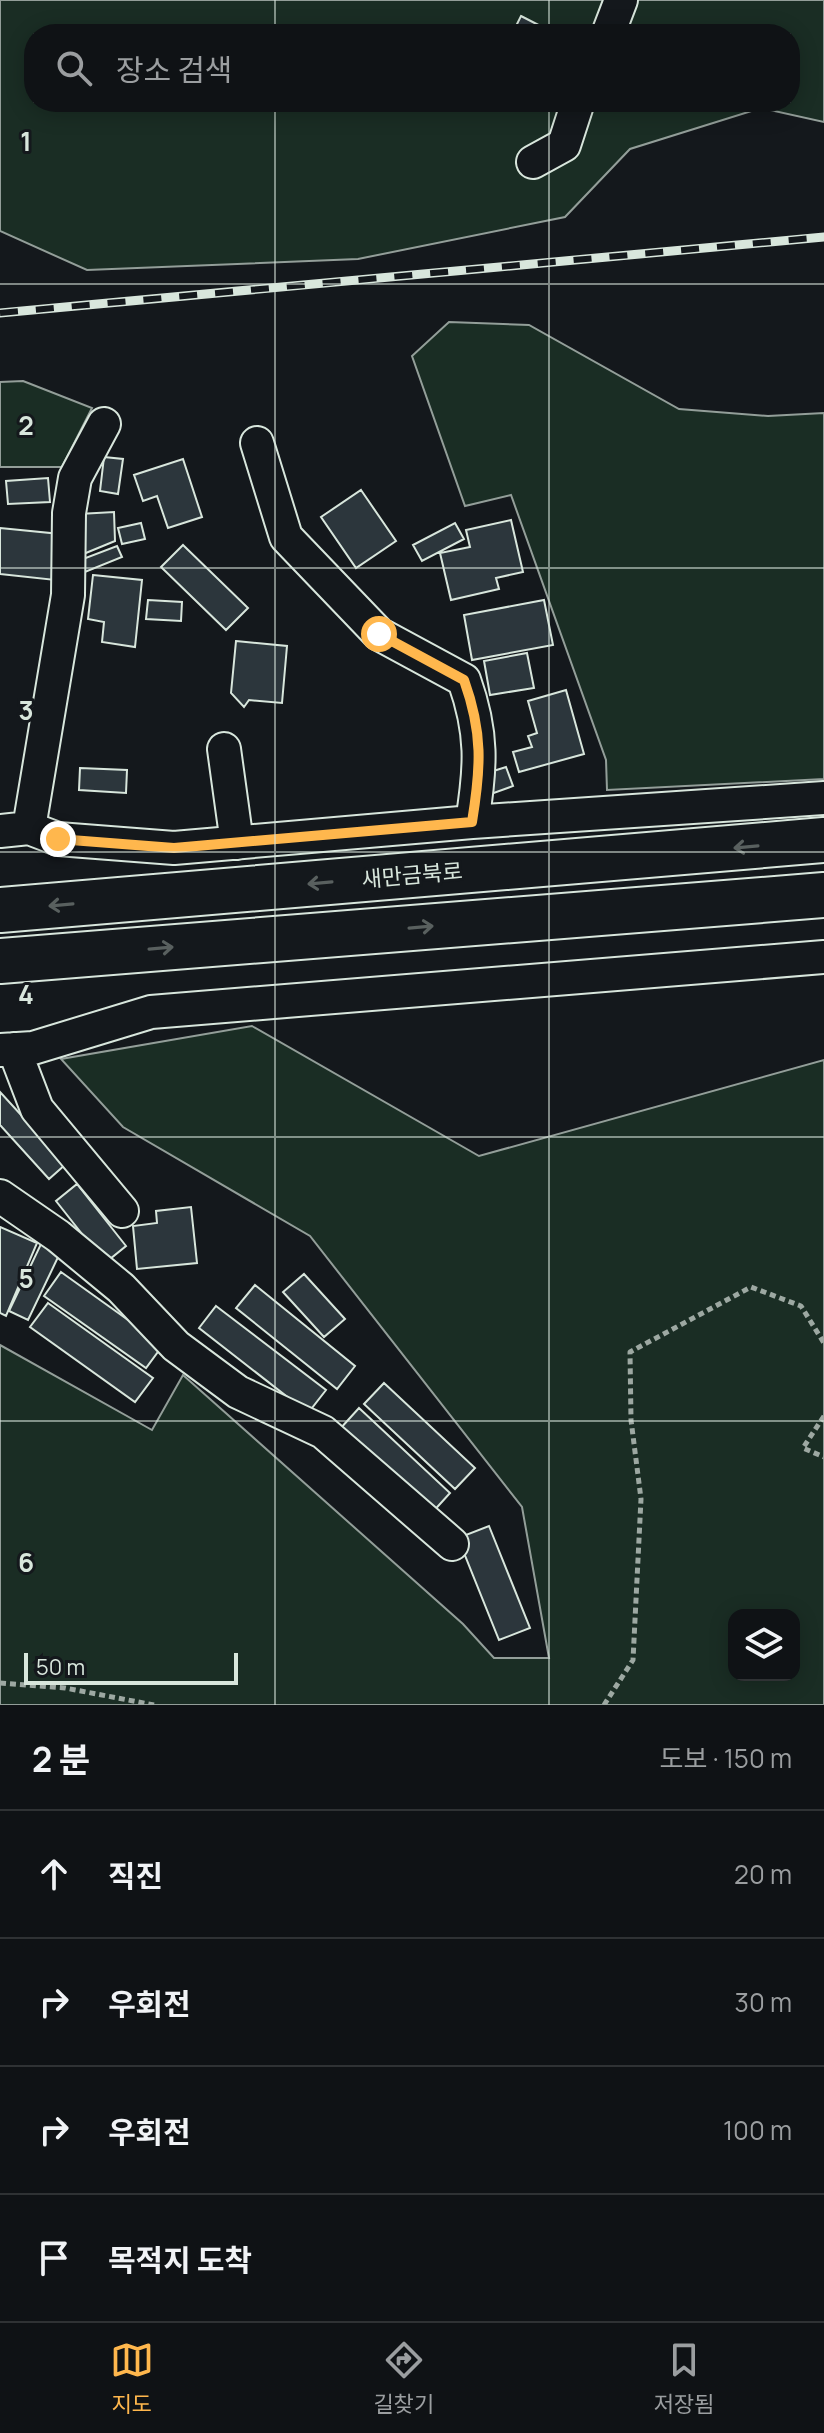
<!DOCTYPE html>
<html lang="ko">
<head>
<meta charset="utf-8">
<style>
	body { margin:0; font-family:Manrope,"Noto Sans KR",sans-serif; background:#181b1e; color:#f1f3f6 }
	.controls { position:absolute; right:24px; bottom:24px; display:grid; overflow:hidden; border-radius:16px; box-shadow:0 4px 20px #0003 }
	.controls button { width:72px; height:72px; display:grid; place-items:center; padding:0; border:0; border-bottom:2px solid #2f3234; background:#0f1215; color:#f1f3f6; font:40px sans-serif }
	.scale { position:absolute; left:24px; bottom:20px; width:214px; box-sizing:border-box; padding-left:8px; border:4px solid #d8e6dc; border-top:0; font-size:22px; line-height:28px; white-space:nowrap; color:#d8e6dc; -webkit-text-stroke:6px #14181c; paint-order:stroke }
	.stop { position:absolute; width:24px; height:24px; margin:-18px; border:6px solid #ffb74d; border-radius:50%; background:#fff }
	.stop.end { background:#ffb74d; border-color:#fff; box-shadow:0 2px 8px #0008 }
	.list { margin:0; padding:0; list-style:none }
	h2 { display:flex; justify-content:space-between; align-items:center; height:104px; margin:0; padding:0 32px; font-size:34px }
	h2 small { font-size:26px; font-weight:400; color:#9b9ea0 }
	.list li { display:grid; grid-template-columns:52px 1fr auto; gap:24px; align-items:center; box-sizing:border-box; height:128px; padding:0 32px; border-top:2px solid #2f3234 }
	.list b { display:block; font-size:30px; white-space:nowrap }
	.list em { font-size:26px; font-style:normal; color:#9b9ea0 }
	.icon { flex:none; width:44px; height:44px; fill:none; stroke:currentColor; stroke-width:2; stroke-linecap:round; stroke-linejoin:round }
	.map { position:relative; flex:none; width:824px; height:1705px; overflow:hidden }
	.search { position:absolute; background:#0f1215; box-shadow:0 4px 20px #0003; left:24px; right:24px; top:24px; height:88px; display:flex; align-items:center; gap:20px; box-sizing:border-box; padding:0 28px; border-radius:32px; color:#9b9ea0; font-size:30px }
	.sheet { height:616px; background:#0f1215 }
	nav { display:flex; justify-content:space-around; align-items:center; box-sizing:border-box; height:112px; border-top:2px solid #2f3234; background:#0f1215; font-size:22px; color:#9b9ea0 }
	nav a { display:grid; justify-items:center; gap:4px }
	nav .on { color:#ffb74d }
	.map>svg:first-child { display:block }
</style>
</head>
<body>
<div class="map">
<svg width="824" height="1705" viewBox="0 0 824 1705">
	<rect width="100%" height="100%" fill="#14181c"/>
	<path fill="#1a2d24" stroke="#939e99" stroke-width="2" fill-rule="evenodd" d="M0 0H824V122L761 108 630 149 565 217 358 259 87 270 0 231ZM34 34H790V102H34Z
		M449 322 529 325 679 409 768 416 824 413V779L607 790 606 760 511 495 465 506 412 356Z
		M23 381 92 408 62 467H0V382Z
		M252 1026 479 1156 824 1060V1705H0V1345L152 1430 183 1375 463 1624 494 1658H549L522 1507 310 1236 123 1127 61 1059ZM734 1615H794V1675H734Z"/>
	<path fill="#2c363c" stroke="#d8e6dc" stroke-width="2" d="M521 16 556 34H512Z
		M104 457 123 459 118 494 100 491Z
		M183 459 202 517 168 528 157 496 143 501 134 475Z
		M48 478 50 502 8 504 6 481Z
		M361 490 396 541 356 568 321 517Z
		M114 512 115 541 81 555 79 514Z
		M511 520 523 572 496 578 499 589 451 600 440 553 470 547 466 530Z
		M141 523 145 539 122 544 118 528Z
		M455 523 464 539 422 561 413 545Z
		M0 528 60 534 55 580 0 574Z
		M183 545 248 608 226 630 161 567Z
		M117 546 122 557 80 574 75 562Z
		M93 575 142 580 135 647 102 642 104 622 88 619Z
		M148 600 182 602 181 621 146 619Z
		M544 600 553 645 472 660 464 615Z
		M236 641 287 646 282 703 249 700 244 707 231 693Z
		M527 653 534 688 490 695 484 661Z
		M566 690 584 754 519 772 513 752 532 747 528 736 537 733 528 701Z
		M506 767 513 786 491 794 484 774Z
		M80 768 127 770 126 793 79 790Z
		M0 1092 66 1164 49 1179 0 1125Z
		M77 1184 126 1246 105 1263 56 1201Z
		M191 1207 197 1263 137 1269 133 1226 157 1223 156 1211Z
		M0 1227 37 1243 6 1316 0 1313Z
		M41 1244 60 1253 28 1320 9 1311Z
		M61 1272 163 1345 146 1368 44 1296Z
		M304 1274 345 1319 324 1337 283 1292Z
		M255 1285 355 1366 337 1389 236 1308Z
		M48 1303 153 1378 135 1402 30 1327Z
		M216 1306 326 1390 308 1413 199 1328Z
		M384 1383 475 1468 455 1489 364 1404Z
		M359 1408 450 1493 430 1515 339 1430Z
		M489 1526 530 1628 499 1640 458 1538Z"/>
	<g fill="none" stroke-linecap="round" stroke-linejoin="round">
		<g stroke="#d8e6dc" stroke-width="36">
			<path id="minor" d="M608 34 621 0
				M533 162 564 145 578 102
				M257 443 286 537 379 634 464 680C483 733 481 767 472 822
				M224 749 237 843
				M29 828 68 595 69 513 75 478 104 424
				M0 831 29 828 58 839 174 848 472 822 824 798
				M14 1049 37 1109 122 1211
				M0 1050 33 1048 151 1012 824 957
				M0 1196 58 1236 121 1288 176 1346 238 1392 323 1432 452 1544"/>
		</g>
		<g stroke="#d8e6dc" stroke-width="48">
			<path id="highway" d="M0 910 824 840
				M0 961 824 895"/>
		</g>
		<path stroke="#9da8a2" stroke-width="5" stroke-dasharray="6 4" stroke-linecap="butt" d="M824 1416 803 1448 824 1457
			M0 1683 65 1688 154 1705
			M604 1705 633 1660 641 1499 631 1420 630 1352 751 1287 801 1306 824 1343"/>
		<use href="#minor" stroke="#14181c" stroke-width="32"/>
		<use href="#highway" stroke="#14181c" stroke-width="44"/>
		<g stroke="#d8e6dc" stroke-width="9">
			<path id="rail" d="M0 313 824 237"/>
		</g>
		<use href="#rail" stroke="#14181c" stroke-width="6" stroke-dasharray="18" stroke-linecap="butt"/>
	</g>
	<defs><path id="oneway-shaft" d="M-6 0H5M1.5-3L5.5 0L1.5 3" fill="none" stroke-width="1.6" stroke-linecap="round" stroke-linejoin="round" transform="scale(2)"/></defs>
	<g stroke="#59605f">
		<use href="#oneway-shaft" transform="translate(746 847) rotate(175)"/>
		<use href="#oneway-shaft" transform="translate(320 883) rotate(175)"/>
		<use href="#oneway-shaft" transform="translate(61 905) rotate(175)"/>
		<use href="#oneway-shaft" transform="translate(421 927) rotate(-5)"/>
		<use href="#oneway-shaft" transform="translate(161 948) rotate(-5)"/>
	</g>
	<g fill="none" stroke-linecap="round" stroke-linejoin="round">
		<path stroke="#ffb74d" stroke-width="10" d="M58 839 174 848 472 822C481 767 483 733 464 680L379 634"/>
	</g>
	<path fill="none" stroke="#d8e6dc" stroke-width="2" stroke-opacity="0.55" d="M275 0V34M549 0V34M275 102V1705M549 102V1705M0 284H824M0 568H824M0 852H824M0 1137H824M0 1421H824"/>
	<g text-anchor="middle" dominant-baseline="central" stroke-width="6" stroke-linejoin="round" paint-order="stroke">
		<g font-size="22" fill="#d8e6dc" stroke="#14181c">
			<text transform="translate(412 875) rotate(-5)">새만금북로</text>
		</g>
	</g>
	<g font-size="26" text-anchor="middle" font-weight="bold" fill="#d8e6dc" stroke="#14181c" stroke-width="6" stroke-linejoin="round" paint-order="stroke">
		<text x="26" y="151">1</text>
		<text x="26" y="435">2</text>
		<text x="26" y="720">3</text>
		<text x="26" y="1004">4</text>
		<text x="26" y="1288">5</text>
		<text x="26" y="1572">6</text>
	</g>
</svg>
<div class="controls">
<button><svg class="icon" aria-label="layers" viewBox="0 0 24 24"><path d="M12 4l9 5-9 5-9-5zM3 14l9 5 9-5"/></svg></button>
</div>
<div class="scale">50 m</div>
<div class="stop" style="left:379px;top:634px"></div>
<div class="stop end" style="left:58px;top:839px"></div>
<div class="search"><svg class="icon" aria-label="search" viewBox="0 0 24 24"><circle cx="10" cy="10" r="6"/><path d="M15 15l6 6"/></svg>장소 검색</div>
</div>
<section class="sheet">
<h2>2 분<small>도보 · 150 m</small></h2>
<ul class="list">
<li><svg class="icon" aria-label="ahead" viewBox="0 0 24 24"><path d="M12 20V5M6 11l6-6 6 6"/></svg><div><b>직진</b></div><em>20 m</em></li>
<li><svg class="icon" aria-label="right" viewBox="0 0 24 24"><path d="M7 20v-9h11M14 6l5 5-5 5"/></svg><div><b>우회전</b></div><em>30 m</em></li>
<li><svg class="icon" aria-label="right" viewBox="0 0 24 24"><path d="M7 20v-9h11M14 6l5 5-5 5"/></svg><div><b>우회전</b></div><em>100 m</em></li>
<li><svg class="icon" aria-label="arrive" viewBox="0 0 24 24"><path d="M6 21V4h12l-3 4 3 4H6"/></svg><div><b>목적지 도착</b></div></li>
</ul>
</section>
<nav>
<a class="on"><svg class="icon" aria-label="map" viewBox="0 0 24 24"><path d="M3 6l6-2 6 2 6-2v14l-6 2-6-2-6 2zM9 4v14M15 6v14"/></svg>지도</a>
<a><svg class="icon" aria-label="directions" viewBox="0 0 24 24"><path d="M12 3l9 9-9 9-9-9zM9 14v-3h6M13 9l2 2-2 2"/></svg>길찾기</a>
<a><svg class="icon" aria-label="saved" viewBox="0 0 24 24"><path d="M7 4h10v16l-5-4-5 4z"/></svg>저장됨</a>
</nav>
</body>
</html>
